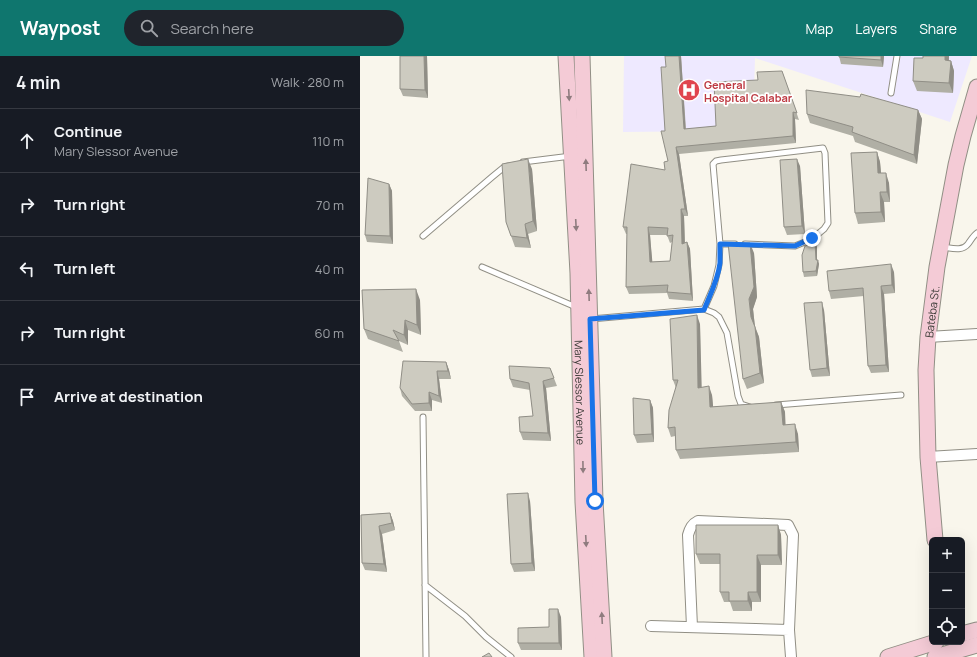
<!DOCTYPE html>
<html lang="en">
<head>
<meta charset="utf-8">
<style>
	body { margin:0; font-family:Manrope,sans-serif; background:#20242c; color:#f1f3f6 }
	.controls { position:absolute; right:12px; bottom:12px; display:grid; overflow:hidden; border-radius:6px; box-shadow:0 4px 16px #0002 }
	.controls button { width:36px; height:36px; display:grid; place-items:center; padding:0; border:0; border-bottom:1px solid #363941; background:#171b24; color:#f1f3f6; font:20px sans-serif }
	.stop { position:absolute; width:12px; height:12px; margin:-9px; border:3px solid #1a73e8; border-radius:50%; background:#fff }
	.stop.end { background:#1a73e8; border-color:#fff; box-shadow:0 1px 4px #0008 }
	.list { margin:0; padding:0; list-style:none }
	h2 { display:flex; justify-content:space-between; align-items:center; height:52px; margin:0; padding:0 16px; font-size:17px }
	h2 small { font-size:13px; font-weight:400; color:#9ea1a6 }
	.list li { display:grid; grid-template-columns:26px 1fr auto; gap:12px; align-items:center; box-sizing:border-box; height:64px; padding:0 16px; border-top:1px solid #363941 }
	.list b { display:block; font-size:15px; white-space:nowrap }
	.list p { margin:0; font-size:13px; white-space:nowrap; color:#9ea1a6 }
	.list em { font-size:13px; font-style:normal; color:#9ea1a6 }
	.icon { flex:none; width:22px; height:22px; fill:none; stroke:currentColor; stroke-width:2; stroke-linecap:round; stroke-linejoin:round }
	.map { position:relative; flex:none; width:617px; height:601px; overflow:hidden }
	header { display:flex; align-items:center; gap:24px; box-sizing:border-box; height:56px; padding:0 20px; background:#0f766e; color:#fff }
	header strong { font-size:19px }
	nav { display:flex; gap:22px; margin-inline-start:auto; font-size:14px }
	.search { width:280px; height:36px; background:#20242c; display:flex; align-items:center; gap:10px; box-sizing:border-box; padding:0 14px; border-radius:22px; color:#9ea1a6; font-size:15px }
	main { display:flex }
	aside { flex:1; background:#171b24 }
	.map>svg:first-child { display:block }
</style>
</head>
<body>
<header>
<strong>Waypost</strong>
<div class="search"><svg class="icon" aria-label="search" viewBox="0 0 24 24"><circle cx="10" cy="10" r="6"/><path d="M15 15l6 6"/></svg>Search here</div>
<nav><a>Map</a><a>Layers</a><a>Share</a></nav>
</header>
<main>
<aside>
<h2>4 min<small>Walk · 280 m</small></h2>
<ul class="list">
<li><svg class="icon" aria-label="ahead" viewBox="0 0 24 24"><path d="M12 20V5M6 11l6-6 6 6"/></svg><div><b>Continue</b><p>Mary Slessor Avenue</p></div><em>110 m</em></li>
<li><svg class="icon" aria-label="right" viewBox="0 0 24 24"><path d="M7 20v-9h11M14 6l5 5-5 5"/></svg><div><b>Turn right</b></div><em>70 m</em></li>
<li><svg class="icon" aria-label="left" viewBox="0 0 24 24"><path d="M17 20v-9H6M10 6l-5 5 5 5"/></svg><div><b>Turn left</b></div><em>40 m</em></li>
<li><svg class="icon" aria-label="right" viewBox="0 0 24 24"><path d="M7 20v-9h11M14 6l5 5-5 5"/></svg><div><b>Turn right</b></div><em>60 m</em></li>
<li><svg class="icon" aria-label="arrive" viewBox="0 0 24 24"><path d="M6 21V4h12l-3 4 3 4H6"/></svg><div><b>Arrive at destination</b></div></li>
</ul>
</aside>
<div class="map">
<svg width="617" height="601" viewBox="0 0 617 601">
	<rect width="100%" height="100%" fill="#f9f6ec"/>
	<path fill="#eee9ff" d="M264 0H612L590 66 395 2 393 66 358 75 263 76Z"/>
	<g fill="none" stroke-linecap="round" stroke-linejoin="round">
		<g stroke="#918f85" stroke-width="7">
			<path id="lane" d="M531 37 537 0
				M163 106 211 100
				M63 180 132 121 143 112 148 110
				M360 188H375
				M582 191C591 192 602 196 608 188 611 184 613 180 617 177
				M122 211 216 251
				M344 253 354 230 359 209 360 188 353 108 356 105 361 104 463 92 465 97 468 167 464 173 452 183 435 190 385 188
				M231 263 344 253 354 257 359 261 367 277 378 340 381 348 390 351
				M416 349 541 339
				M63 361 66 601
				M65 529 105 560 126 581 151 601"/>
		</g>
		<g stroke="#918f85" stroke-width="12">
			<path id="street" d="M568 281 617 278
				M568 401 617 398
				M291 570 429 574
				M332 571 328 479C330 472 332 468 338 465L428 469 433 479 429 574 431 601"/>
		</g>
		<g stroke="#918f85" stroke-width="17">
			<g id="secondary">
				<path id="s1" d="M206 0 218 217 223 446 232 601"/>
				<path d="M222 0 235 445 244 601"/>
				<path id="s2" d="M575 484 568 401 566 314 568 281 577 211 596 109 603 80 617 31"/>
				<path d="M602 578 617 574"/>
				<path d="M528 601 576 586"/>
				<path d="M575 601 617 589"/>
			</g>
		</g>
		<use href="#lane" stroke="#fff" stroke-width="5"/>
		<use href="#street" stroke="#fff" stroke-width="10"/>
		<use href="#secondary" stroke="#f4cbd6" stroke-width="15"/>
	</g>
	<path fill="#b0afa5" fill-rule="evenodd" d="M67 0 68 42 43 40 40 33Z
		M321 0 326 73 356 70 398 24 422 15 439 64 435 63 436 87 319 98 328 160H324L325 187 327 186 330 193 333 245 309 243 307 237 269 238 266 231 267 178H266L263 171 305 114 308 105 305 75 306 11ZM290 179H307L310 187 312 186 310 205 292 206Z
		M479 0H524L523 11 481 8Z
		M563 0H589V4L591 5 594 15 593 37 557 35 553 25 563 2Z
		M558 54 562 63 557 108 495 86 493 80 450 67 447 58Z
		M517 96 520 106 521 117 529 127 530 146H524L525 166 498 168 495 157Z
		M440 110 445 178 427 179 424 171Z
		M172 113 177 175 168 178 171 192 155 191 146 166Z
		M29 128 32 135 33 188 7 186 5 179Z
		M455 187 457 191V204L459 208 457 220 444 221 443 216Z
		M394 197 397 241 393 253 395 270 399 281 404 327 387 333 383 323Z
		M534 216 535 237 524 238 529 316 511 317 508 310 504 240 471 243 469 235Z
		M60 244 61 279 48 274V289L39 285 43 296 8 283 4 273Z
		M464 254 470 320 452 321 450 314Z
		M340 268 341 332 352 339 353 351 421 346 425 356V369L438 378 439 396 320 403 316 394 315 380 311 381 308 372 316 332 313 324Z
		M86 306 89 314 91 323H79L82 347 72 344V355H55L42 340 40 332Z
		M190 312 197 330 186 332 191 385 163 384 160 376 173 360 170 334 153 331 150 323Z
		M290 344 293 352 294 386 277 387 274 379Z
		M170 445 175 515 154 516 151 508Z
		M30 457 33 465 35 474 22 478 27 516 5 514 2 507 1 459Z
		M418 469 421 479 422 509H401V546H392V555H373L370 546H364L360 536V508H340L336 498Z
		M201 561 202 594H161L158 587 189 571Z"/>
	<path fill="#908e86" d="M64 0H67L68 42 65 34Z
		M319 0H321L326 80 324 73Z
		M521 0H524L523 11 521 4Z
		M585 0H589L588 14 585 4Z
		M591 5 594 15 593 37 589 27Z
		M558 54 562 63 557 108 554 99Z
		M433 56 435 63 436 87 433 80Z
		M316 91 319 98 328 160 325 153Z
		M517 96 520 106 522 128 518 117Z
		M168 103 172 113 177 175 173 165Z
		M437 103 440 110 445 178 442 170Z
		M526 117 529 127 530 146 527 136Z
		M29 128 32 135 33 188 30 180Z
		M520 136 524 146 525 166 521 156Z
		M321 153 324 160 325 195 322 188Z
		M165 168 168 178 171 192 167 182Z
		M288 171 290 179 293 213 290 206Z
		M327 186 330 193 333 245 331 238Z
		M390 187 394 197 397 241 393 253 395 272 391 261 389 243Z
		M455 187 457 191V204H458L459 208 457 220 456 215V204Z
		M531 208 534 216 535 237 532 229Z
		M521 230 524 238 529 316 526 309Z
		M56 233 60 244 61 279 57 269Z
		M462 246 464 254 470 320 467 312Z
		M337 259 340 268 342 342 338 332Z
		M45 264 48 274V289L44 279Z
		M395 271 399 281 404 327 400 317Z
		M86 306 89 314 91 323 88 315Z
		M77 315 79 323 82 347 79 340Z
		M183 325 186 332 191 385 188 377Z
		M349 330 352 339 354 360 350 351Z
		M69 336 72 344V355L69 347Z
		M290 344 293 352 294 386 292 378Z
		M421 346 425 356 426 378 423 369Z
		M435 368 438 378 439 396 436 386Z
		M168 437 170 445 175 515 172 507Z
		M30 457 33 465 35 474 32 467Z
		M418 469 421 479 422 509 418 499Z
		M19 470 22 478 27 516 24 508Z
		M397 499 401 509V546L397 536Z
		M388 536 392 546V555L388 545Z
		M198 553 201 561 202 594 199 587Z"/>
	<path fill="#cdcbc0" stroke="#908e86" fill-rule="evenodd" d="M40 0H64L65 34 40 33Z
		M305 0H319L324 73 356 70 354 26 398 24 397 16 422 15 437 57 433 56V80L316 91 325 153H321L322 188 327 186 331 238 307 236 308 229 266 231 267 171H263L271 108 305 114 304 106 308 105 301 75H305L301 11H306ZM288 171 308 172 307 180 313 179 310 205 290 206Z
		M479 0H521V4L479 1Z
		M563 0H585V4L591 5 589 27 553 25 554 2H563Z
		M446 34 500 41 501 38 558 54 554 99 492 76 493 71 447 58Z
		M517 96 518 117H526L527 136H520L521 156 495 157 491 97Z
		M168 103 173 165 165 168 167 182 151 180 146 166 142 108Z
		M437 103 442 170 424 171 420 104Z
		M8 122 29 128 30 180 5 179Z
		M368 187H390L394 231 389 243 391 261 395 271 400 317 383 323Z
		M455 187 456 204H458L456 215 443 216 442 199 445 190Z
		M531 208 532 229 521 230 526 309 508 310 503 232 469 235 467 215Z
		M56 233 57 269 45 264 44 279 33 274 39 285 4 273 2 234Z
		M462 246 467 312 450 314 444 247Z
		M337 259 338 332 349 330 350 351 421 346 423 369 435 368 436 386 316 394 315 371 308 372 309 354 318 324H313L310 263Z
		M43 305 86 306 88 315H77L79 340 69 336V347L52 348 40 332Z
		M149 310 190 312 194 322 183 325 188 377 160 376 159 361 173 360 169 327 150 323Z
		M273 342 290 344 292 378 274 379Z
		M168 437 172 507 151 508 147 438Z
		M30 457 32 467 19 470 24 508 2 507 1 459Z
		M336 469H418V499H397V536H388V545H369V536H360V498H336Z
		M189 553H198L199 587H158V572L189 571Z
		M129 597 132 601H122Z"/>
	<defs><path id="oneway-solid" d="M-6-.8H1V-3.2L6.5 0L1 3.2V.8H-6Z"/></defs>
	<g fill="#8f7c7f">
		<use href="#oneway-solid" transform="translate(209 39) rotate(87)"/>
		<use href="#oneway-solid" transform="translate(226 109) rotate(-92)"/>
		<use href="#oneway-solid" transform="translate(216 169) rotate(87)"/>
		<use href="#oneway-solid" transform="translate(229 239) rotate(-92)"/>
		<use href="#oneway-solid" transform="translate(223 411) rotate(89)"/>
		<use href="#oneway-solid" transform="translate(226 485) rotate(87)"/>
		<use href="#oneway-solid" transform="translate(242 562) rotate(-93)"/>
	</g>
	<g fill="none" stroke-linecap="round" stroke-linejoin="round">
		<path stroke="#1a73e8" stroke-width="5" d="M235 445 230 263 344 254C350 239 358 224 360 207 360 201 360 194 360 188L435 190 452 182"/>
	</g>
	<defs>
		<g id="hospital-disc" transform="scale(1.15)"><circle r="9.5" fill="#e0444e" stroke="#fff"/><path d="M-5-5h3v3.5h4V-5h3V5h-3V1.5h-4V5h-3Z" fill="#fff"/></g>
	</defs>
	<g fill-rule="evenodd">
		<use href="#hospital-disc" x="329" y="34"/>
	</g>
	<g text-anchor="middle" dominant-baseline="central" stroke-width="3.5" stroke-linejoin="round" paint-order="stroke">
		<g font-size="11" font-weight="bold" fill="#be3a42" stroke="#fff" text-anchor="start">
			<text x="344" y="28">General<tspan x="344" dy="13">Hospital Calabar</tspan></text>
		</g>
		<g font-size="11" fill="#3d3c38" stroke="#fff">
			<text stroke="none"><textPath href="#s2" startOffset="229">Bateba St.</textPath></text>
			<text stroke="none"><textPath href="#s1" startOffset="337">Mary Slessor Avenue</textPath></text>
		</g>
	</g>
</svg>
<div class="controls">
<button>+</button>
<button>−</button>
<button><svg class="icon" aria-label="locate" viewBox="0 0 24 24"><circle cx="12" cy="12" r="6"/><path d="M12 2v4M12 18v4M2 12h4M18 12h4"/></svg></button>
</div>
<div class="stop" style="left:235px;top:445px"></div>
<div class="stop end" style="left:452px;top:182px"></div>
</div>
</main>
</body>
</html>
